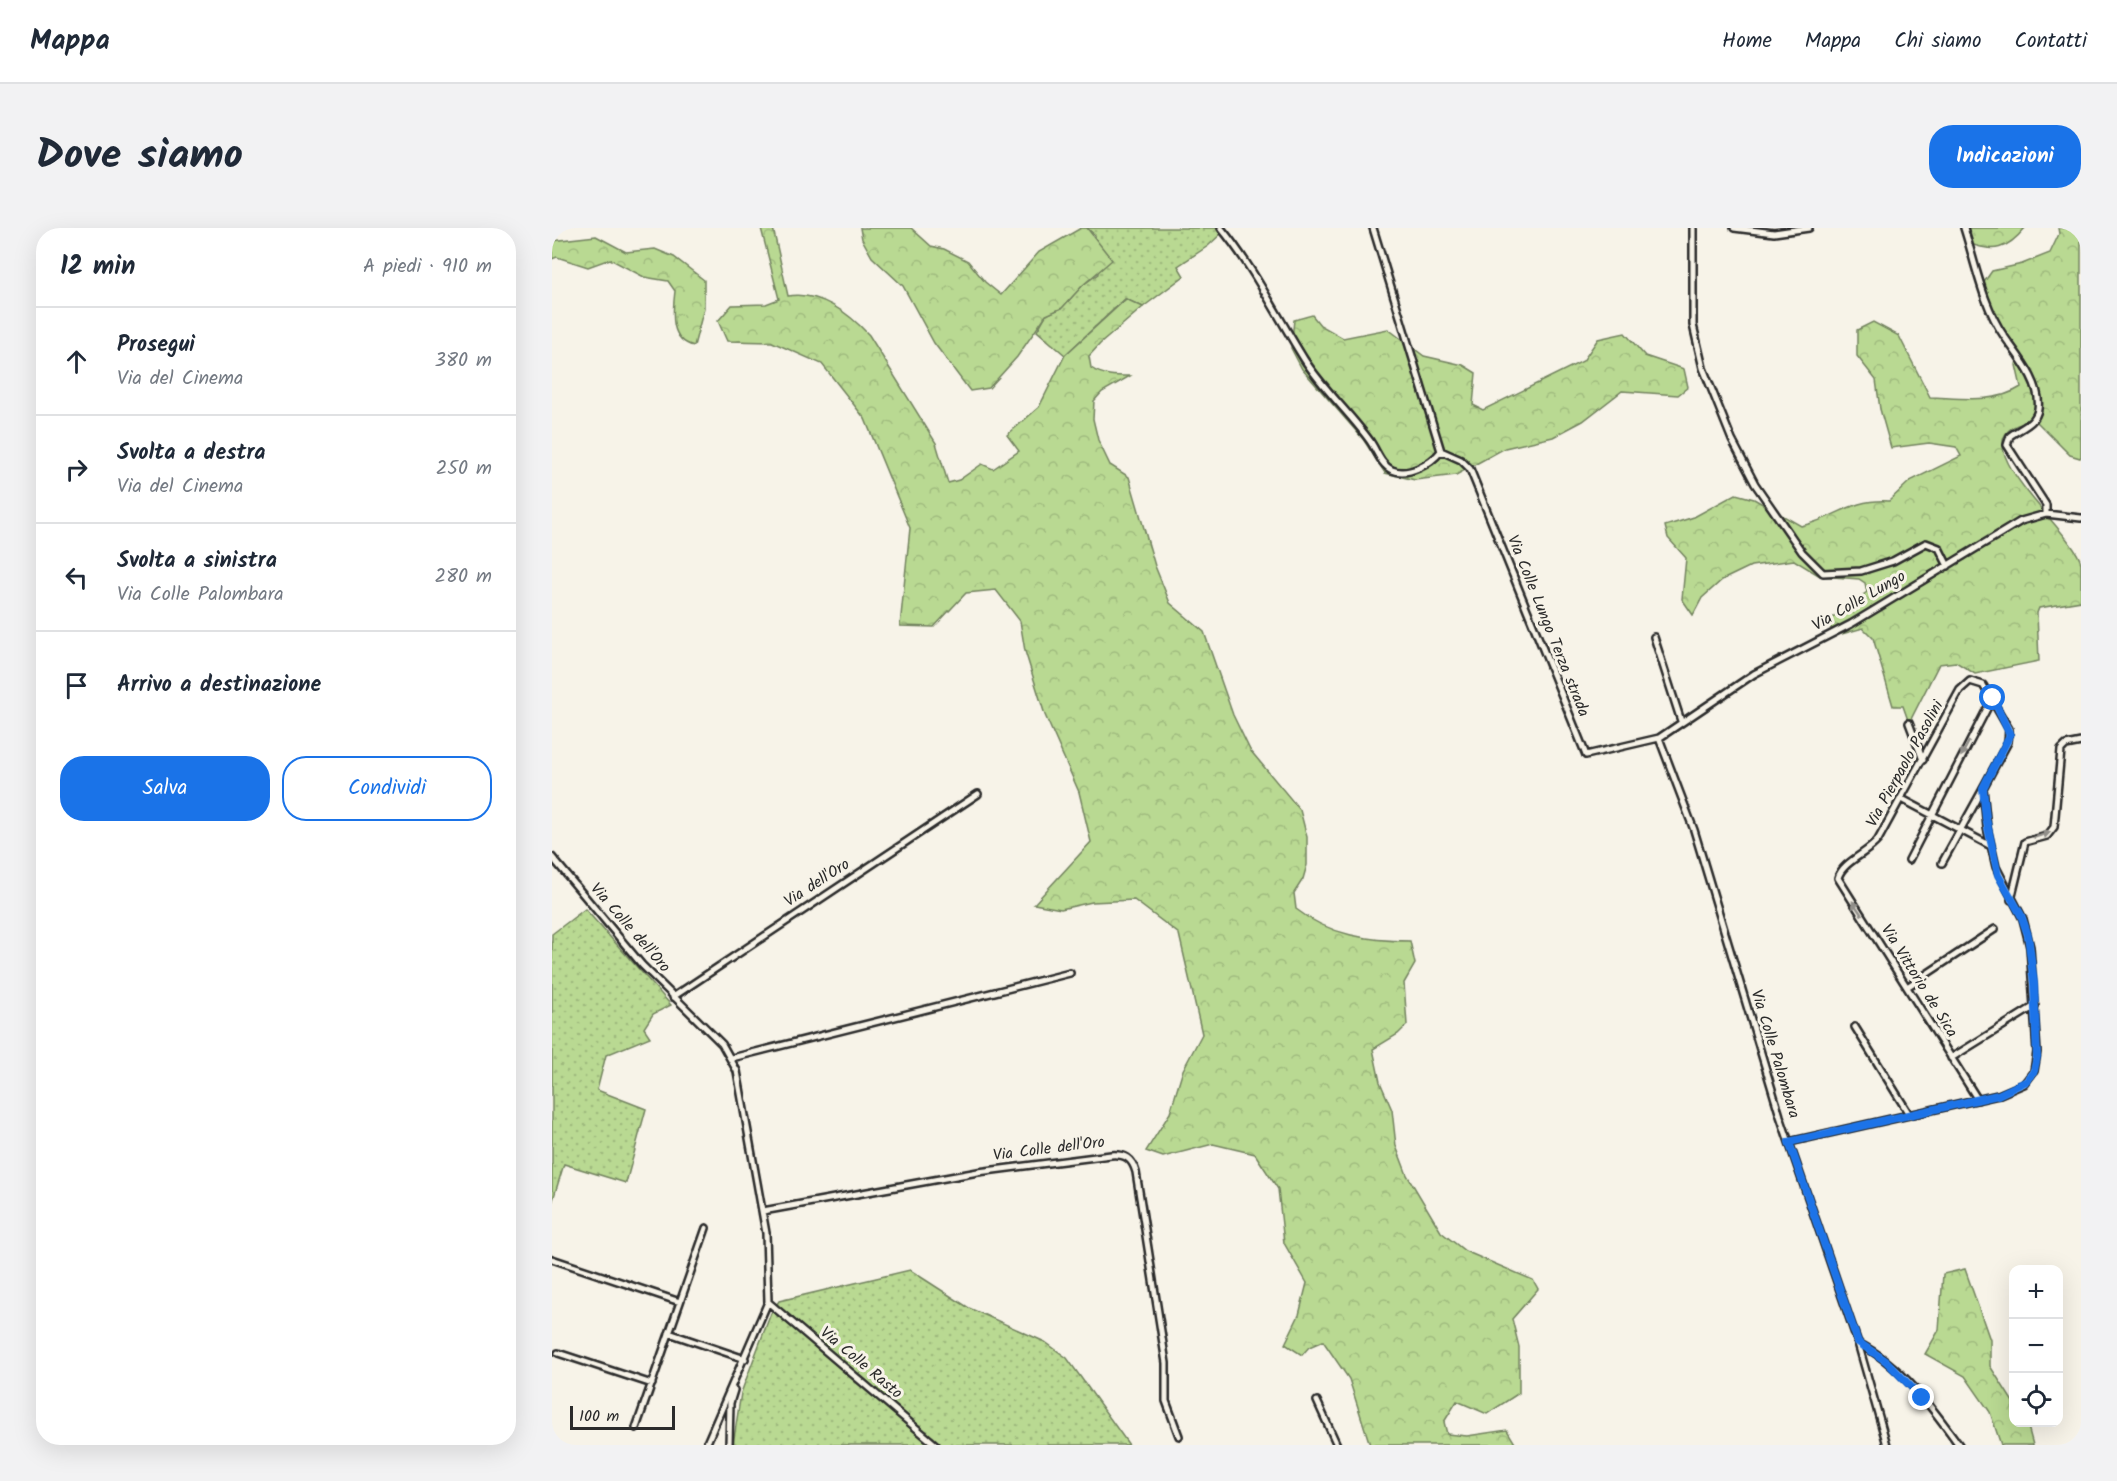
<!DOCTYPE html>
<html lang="it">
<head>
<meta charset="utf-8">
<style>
	body { margin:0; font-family:Kalam,sans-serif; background:#f2f2f3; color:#1f2937 }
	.controls { position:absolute; right:18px; bottom:18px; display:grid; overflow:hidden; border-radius:12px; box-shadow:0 6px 24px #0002 }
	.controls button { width:54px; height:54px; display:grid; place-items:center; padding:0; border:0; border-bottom:2px solid #e0e1e3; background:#fff; color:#1f2937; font:30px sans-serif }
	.scale { position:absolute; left:18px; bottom:15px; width:105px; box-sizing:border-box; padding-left:6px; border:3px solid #2b2b2b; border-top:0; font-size:16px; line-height:21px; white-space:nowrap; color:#2b2b2b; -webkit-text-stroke:4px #f7f3e8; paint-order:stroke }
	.stop { position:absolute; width:18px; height:18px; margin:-14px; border:4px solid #1a73e8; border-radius:50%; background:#fff }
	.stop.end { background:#1a73e8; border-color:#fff; box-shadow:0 2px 6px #0008 }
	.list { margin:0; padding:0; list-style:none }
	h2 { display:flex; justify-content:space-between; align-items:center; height:78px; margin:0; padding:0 24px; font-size:26px }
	h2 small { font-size:20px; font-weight:400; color:#747a83 }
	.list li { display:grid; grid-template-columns:39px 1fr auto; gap:18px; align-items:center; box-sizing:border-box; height:108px; padding:0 24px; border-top:2px solid #e0e1e3 }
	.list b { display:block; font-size:22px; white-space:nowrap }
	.list p { margin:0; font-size:20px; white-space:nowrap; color:#747a83 }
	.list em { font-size:20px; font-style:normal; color:#747a83 }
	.actions { display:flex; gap:12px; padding:18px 24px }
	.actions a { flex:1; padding:14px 0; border:2px solid #1a73e8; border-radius:24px; text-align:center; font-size:21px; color:#1a73e8 }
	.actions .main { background:#1a73e8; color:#fff }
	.icon { flex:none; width:33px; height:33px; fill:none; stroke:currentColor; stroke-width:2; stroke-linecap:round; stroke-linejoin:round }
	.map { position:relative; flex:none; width:1529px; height:1217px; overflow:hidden; border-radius:24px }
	header { display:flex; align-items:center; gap:36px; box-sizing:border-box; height:84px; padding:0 30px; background:#fff; border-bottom:2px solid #e0e1e3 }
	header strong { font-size:28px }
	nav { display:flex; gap:33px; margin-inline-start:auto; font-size:21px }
	.intro { display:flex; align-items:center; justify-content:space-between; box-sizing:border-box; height:144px; padding:0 36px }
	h1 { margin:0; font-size:42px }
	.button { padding:15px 27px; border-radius:24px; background:#1a73e8; color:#fff; font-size:21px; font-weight:700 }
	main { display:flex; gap:36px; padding:0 36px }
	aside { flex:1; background:#fff; border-radius:24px; box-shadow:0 6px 24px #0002 }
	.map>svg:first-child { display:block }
</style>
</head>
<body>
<header>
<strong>Mappa</strong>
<nav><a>Home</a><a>Mappa</a><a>Chi siamo</a><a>Contatti</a></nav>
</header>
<div class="intro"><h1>Dove siamo</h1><a class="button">Indicazioni</a></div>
<main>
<aside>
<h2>12 min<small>A piedi · 910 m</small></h2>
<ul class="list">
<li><svg class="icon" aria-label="ahead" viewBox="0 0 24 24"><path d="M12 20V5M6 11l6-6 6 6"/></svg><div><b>Prosegui</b><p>Via del Cinema</p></div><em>380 m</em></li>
<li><svg class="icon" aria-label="right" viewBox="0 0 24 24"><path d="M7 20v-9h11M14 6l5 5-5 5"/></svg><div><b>Svolta a destra</b><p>Via del Cinema</p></div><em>250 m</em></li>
<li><svg class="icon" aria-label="left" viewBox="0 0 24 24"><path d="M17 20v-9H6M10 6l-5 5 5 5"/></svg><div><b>Svolta a sinistra</b><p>Via Colle Palombara</p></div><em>280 m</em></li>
<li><svg class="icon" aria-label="arrive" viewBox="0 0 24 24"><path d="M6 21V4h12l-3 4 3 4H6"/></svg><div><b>Arrivo a destinazione</b></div></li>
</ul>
<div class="actions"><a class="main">Salva</a><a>Condividi</a></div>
</aside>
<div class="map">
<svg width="1529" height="1217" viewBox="0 0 1529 1217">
	<defs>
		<pattern id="grass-dots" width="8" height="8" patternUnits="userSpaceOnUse" patternTransform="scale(1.5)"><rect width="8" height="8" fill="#b9d992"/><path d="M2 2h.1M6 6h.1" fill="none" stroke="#9fba7e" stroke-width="1.8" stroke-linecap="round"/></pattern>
		<pattern id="forest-crowns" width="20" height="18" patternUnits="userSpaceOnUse" patternTransform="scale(1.5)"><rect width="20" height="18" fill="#b9d992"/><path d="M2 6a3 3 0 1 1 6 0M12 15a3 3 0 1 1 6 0" fill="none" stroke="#9fba7e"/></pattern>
	</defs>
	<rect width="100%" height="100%" fill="#f7f3e8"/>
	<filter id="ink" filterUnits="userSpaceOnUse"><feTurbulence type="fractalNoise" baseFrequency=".0167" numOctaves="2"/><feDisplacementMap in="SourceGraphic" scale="12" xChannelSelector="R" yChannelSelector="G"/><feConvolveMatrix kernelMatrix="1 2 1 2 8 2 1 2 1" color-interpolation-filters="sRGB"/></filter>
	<g filter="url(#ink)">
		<path fill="url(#grass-dots)" stroke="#72825e" stroke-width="1.5" d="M535 0H669L672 3 656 18 626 38 632 48 591 79 573 71 513 127 485 103 494 87 510 80 531 57 546 46 543 7Z
			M33 681 119 777 101 786 92 800 98 809 54 827 45 862 94 881 74 955 12 936 0 975V706Z
			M358 1042 417 1080 493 1114 515 1130 577 1217H181L189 1165 219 1085 227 1073Z"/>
		<path fill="url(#forest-crowns)" stroke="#72825e" stroke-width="1.5" d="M209 0H221L236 68C267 63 297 85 317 107L384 215 396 255 407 252 430 236 441 241 467 223 455 207 487 179 513 127 574 71 591 79 548 116 537 128 539 140C551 148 563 148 578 148L550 164 542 173 541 191 546 212 558 237 577 249 603 338 618 375 652 404 681 487 698 522 748 582 755 609V637L751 651 742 665 744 681C777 707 817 713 858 713L863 736 852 755 855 797 846 806 821 821 828 854 840 882 844 918 855 947 889 1004 913 1023 981 1052 986 1061 960 1091 967 1119V1165L935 1186 905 1173 892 1194 895 1206 915 1208 955 1202 964 1217H818L797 1151 771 1113 757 1119 750 1127 733 1116 747 1087 755 1055 732 1015 726 961 703 926 661 916 611 929 594 923 618 885 631 842 650 806 627 706 582 672 540 674 509 681 482 676 539 614 527 564 493 487 473 423 468 393 444 362 414 365 382 399 348 398 358 300 313 191 270 136 220 114 175 113 166 93 180 77 214 76 227 71Z
			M308 0H359L379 18 392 21 416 33 433 54 449 67 487 24 529 0H535L560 32 531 57 510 80 494 87 465 129 437 160 418 163 382 115 351 58 320 29 310 11Z
			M1412 0H1473C1455 22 1442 25 1416 15Z
			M1506 0H1529V228L1528 230 1518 227 1484 193C1391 203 1522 302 1529 335 1529 347 1529 361 1529 373L1487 380 1485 385 1487 433 1423 446 1404 434 1387 436 1357 495 1351 478H1341L1321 410 1311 400 1290 406 1277 399 1278 391 1315 364 1313 355 1307 351 1268 348 1242 332 1199 338 1170 352 1150 370 1141 387 1130 371 1134 330 1116 310 1113 298 1142 289 1184 266 1202 271 1249 298C1286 290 1296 271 1337 273L1358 253 1409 228 1404 219 1377 215 1339 220 1328 181 1324 152 1305 128V102L1321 94 1347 108 1378 169C1408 170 1443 176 1469 159L1464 137 1466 127 1450 105 1430 57 1440 43 1470 36 1498 25 1507 6Z
			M44 8 74 24 103 21 122 29 152 52V80L142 118C116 112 121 82 123 63L116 53 92 49 58 31 36 39 5 29 0 31V13Z
			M760 87 768 97 791 110 836 101 872 128 911 137 924 145 921 177 931 182 1031 133 1046 111 1073 105 1093 128 1132 141 1136 159 1126 167 1070 163 1031 193 1001 209 953 220 904 247 863 252 833 245 811 211 750 141 739 120 742 92Z
			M1413 1041 1438 1112V1138L1461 1174 1462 1194 1475 1195 1481 1217H1449L1438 1184 1413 1148 1373 1126 1387 1102 1391 1046Z"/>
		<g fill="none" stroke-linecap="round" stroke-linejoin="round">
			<g stroke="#2b2b2b" stroke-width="10">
				<path id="minor" d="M669 0C702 40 725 88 752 131 771 161 798 185 818 213 825 223 829 237 840 242 856 249 879 236 889 223
					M821 0 889 223 909 232 918 241 1034 527 1107 510 1202 446 1299 396 1469 293 1494 286 1529 290
					M1141 0V97L1151 140 1180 212 1203 256 1250 324 1271 345 1309 343 1341 333 1374 315 1387 320 1396 338
					M1182 0 1222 5 1257 0
					M1412 0C1423 34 1431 78 1452 108 1465 127 1490 155 1486 181 1484 196 1468 200 1458 208L1455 217 1494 277V286
					M1102 409 1129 493
					M1357 495 1371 532
					M1107 510 1142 602 1228 888 1306 1115 1335 1217
					M1350 571 1439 618
					M0 629 90 737 170 816 185 843 214 1005 216 1074 154 1217
					M1357 632 1441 469
					M1390 635 1431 561
					M1459 672 1473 614 1495 608 1502 599 1509 522 1514 517 1529 514
					M1355 759 1443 701
					M121 769 426 566
					M1303 799 1357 886
					M180 830 518 745
					M1399 830 1483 778
					M1237 914 1446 867 1472 856 1482 843 1485 824 1478 719 1471 691 1444 639 1435 600 1431 560 1456 514 1457 501 1431 457 1418 453 1408 462 1326 612C1316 625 1290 634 1286 650L1426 872
					M211 983 426 944 559 927C573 926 580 930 584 944L614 1135V1173L627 1208
					M0 1031 128 1074
					M216 1074 384 1217
					M117 1105 193 1131
					M1306 1115C1348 1136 1380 1179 1407 1217
					M6 1125 100 1156
					M765 1173 785 1217
					M84 1200 154 1000
					M177 1217 178 1175 182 1162"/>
			</g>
			<use href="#minor" stroke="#f7f3e8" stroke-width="5"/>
		</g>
		<defs><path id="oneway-solid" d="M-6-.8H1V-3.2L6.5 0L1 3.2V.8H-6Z" transform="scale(1.5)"/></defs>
		<g fill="#918f8a">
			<use href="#oneway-solid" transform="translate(1413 521) rotate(118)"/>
			<use href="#oneway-solid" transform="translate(1490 607) rotate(-18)"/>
			<use href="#oneway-solid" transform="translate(1305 680) rotate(-124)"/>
		</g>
	</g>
	<g fill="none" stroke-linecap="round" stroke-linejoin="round" filter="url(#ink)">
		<path stroke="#1a73e8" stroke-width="8" d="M1370 1170 1334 1133 1306 1114 1237 914 1446 867 1475 853 1482 843 1485 829 1482 755 1476 707 1469 687 1446 647 1434 590 1431 560 1458 507 1441 470"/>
	</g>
	<g text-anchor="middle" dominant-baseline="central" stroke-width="6" stroke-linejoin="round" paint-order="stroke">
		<g font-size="16" fill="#2b2b2b" stroke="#f7f3e8">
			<text transform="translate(1307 373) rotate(-30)">Via Colle Lungo</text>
			<text transform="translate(996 398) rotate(68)">Via Colle Lungo Terza strada</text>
			<text transform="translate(1353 536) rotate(-61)">Via Pierpaolo Pasolini</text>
			<text transform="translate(265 655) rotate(-33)">Via dell'Oro</text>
			<text transform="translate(78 700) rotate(49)">Via Colle dell'Oro</text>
			<text transform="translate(1367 753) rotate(58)">Via Vittorio de Sica</text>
			<text transform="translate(1223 826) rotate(73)">Via Colle Palombara</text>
			<text transform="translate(497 921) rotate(-7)">Via Colle dell'Oro</text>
			<text transform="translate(309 1135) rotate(40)">Via Colle Rasto</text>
		</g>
	</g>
</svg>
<div class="controls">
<button>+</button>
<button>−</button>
<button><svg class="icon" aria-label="locate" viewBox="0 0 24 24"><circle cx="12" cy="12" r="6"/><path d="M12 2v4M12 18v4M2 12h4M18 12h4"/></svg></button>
</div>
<div class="scale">100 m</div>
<div class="stop" style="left:1441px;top:470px"></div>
<div class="stop end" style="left:1370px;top:1170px"></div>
</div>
</main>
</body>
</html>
